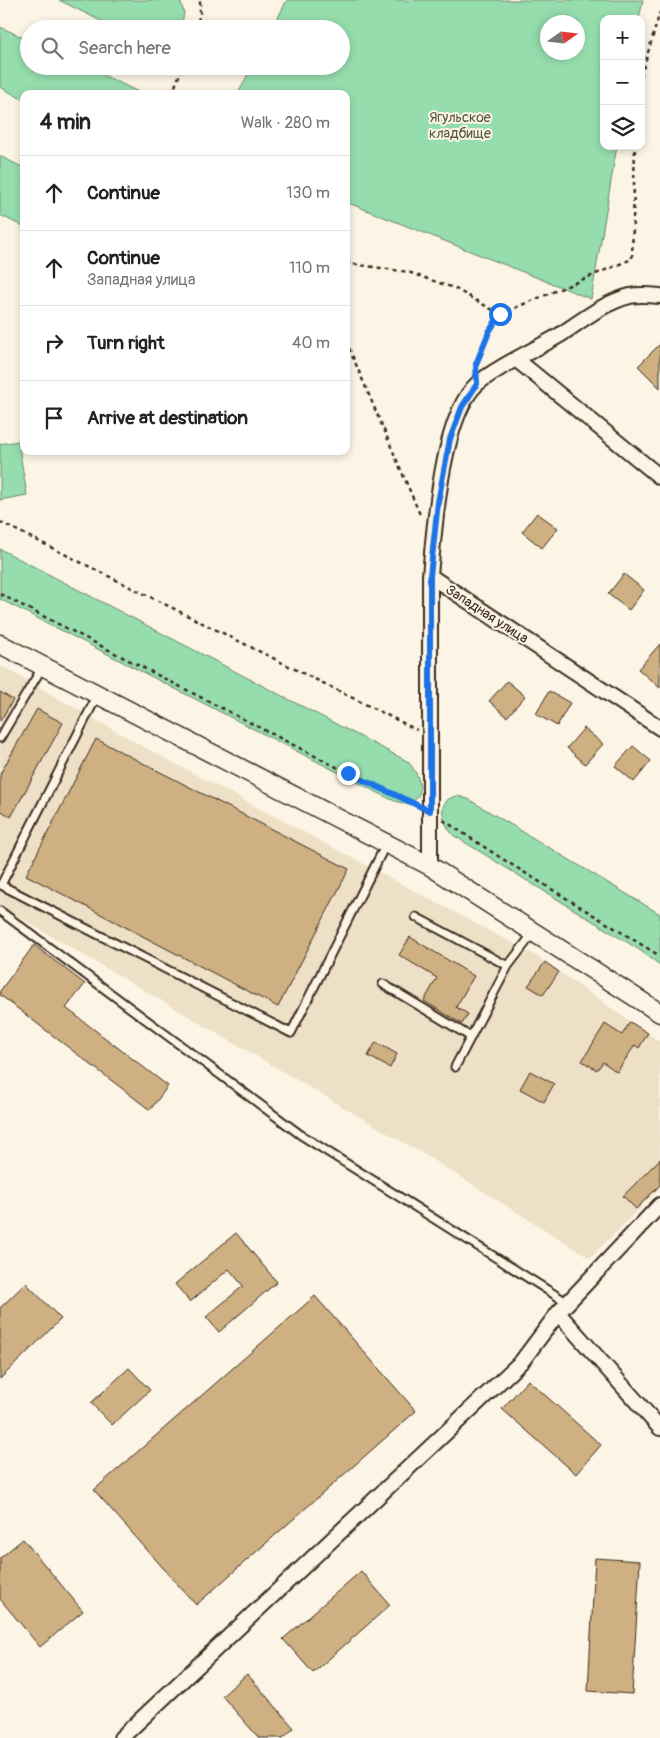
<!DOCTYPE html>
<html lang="en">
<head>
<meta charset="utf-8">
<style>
	body { margin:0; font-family:Pangolin,sans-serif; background:#f2f2f2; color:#222 }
	.controls { position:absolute; right:15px; top:15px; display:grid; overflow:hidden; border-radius:10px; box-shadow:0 2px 8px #0003 }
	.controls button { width:45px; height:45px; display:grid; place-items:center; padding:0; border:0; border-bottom:1px solid #e0e0e0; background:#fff; color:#222; font:25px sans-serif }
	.compass { position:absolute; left:540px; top:15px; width:45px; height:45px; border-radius:50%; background:#fff; box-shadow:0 2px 8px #0003; rotate:76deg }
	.stop { position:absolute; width:15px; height:15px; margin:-11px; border:4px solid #1a73e8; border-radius:50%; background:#fff }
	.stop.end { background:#1a73e8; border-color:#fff; box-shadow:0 1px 5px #0008 }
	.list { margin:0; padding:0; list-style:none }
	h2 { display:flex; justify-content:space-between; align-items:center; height:65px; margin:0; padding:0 20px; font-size:21px }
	h2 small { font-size:16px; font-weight:400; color:#767676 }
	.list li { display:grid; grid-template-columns:32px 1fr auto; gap:15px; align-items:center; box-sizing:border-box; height:75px; padding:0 20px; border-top:1px solid #e0e0e0 }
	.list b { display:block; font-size:19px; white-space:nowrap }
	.list p { margin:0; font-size:16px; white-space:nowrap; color:#767676 }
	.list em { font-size:16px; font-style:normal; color:#767676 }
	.icon { flex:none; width:28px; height:28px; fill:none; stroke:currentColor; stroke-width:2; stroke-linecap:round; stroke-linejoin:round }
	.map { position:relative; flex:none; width:660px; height:1738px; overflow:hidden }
	.search { position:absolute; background:#fff; box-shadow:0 2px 8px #0003; left:20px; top:20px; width:330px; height:55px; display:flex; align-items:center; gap:12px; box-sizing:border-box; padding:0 18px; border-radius:28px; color:#767676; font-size:19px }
	.panel { position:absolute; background:#fff; box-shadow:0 2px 8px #0003; left:20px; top:90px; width:330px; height:365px; border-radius:10px }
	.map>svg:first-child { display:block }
</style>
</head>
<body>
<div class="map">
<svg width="660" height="1738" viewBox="0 0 660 1738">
	<rect width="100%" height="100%" fill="#fcf5e5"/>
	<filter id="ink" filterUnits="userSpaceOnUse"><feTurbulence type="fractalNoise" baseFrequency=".02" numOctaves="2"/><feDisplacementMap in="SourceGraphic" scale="10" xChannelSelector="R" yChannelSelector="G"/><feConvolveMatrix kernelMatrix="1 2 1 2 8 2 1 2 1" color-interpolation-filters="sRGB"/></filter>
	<g filter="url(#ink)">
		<path fill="#eee0c7" d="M0 665 144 747 535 955 660 1042V1188L590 1258 430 1158 0 906Z"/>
		<path fill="#95ddad" stroke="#688466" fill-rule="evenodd" d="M59 0H180L184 13 181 29H117Z
			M287 0H643L639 19H604V146H617L591 299 346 202V94H238L252 66H341V29H272ZM548 22H578V52H548Z
			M0 27 29 40V66H84L143 94H24V100L0 87Z
			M0 156 24 168V227L0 215Z
			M18 441 27 495 0 500V444Z
			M0 549 407 761C427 780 425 815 390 799L0 599Z
			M458 796 468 799 660 914V965L638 949 453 835C442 822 435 799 458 796Z"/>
		<path fill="#ceb082" stroke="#3b2a1e" d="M660 344V388L638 366Z
			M537 513 558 528 542 548 522 532Z
			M624 574 644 590 629 610 608 594Z
			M660 644V688L638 669Z
			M507 681 525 696 507 717 489 701Z
			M549 691 570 703 557 726 536 714Z
			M0 692 13 700 0 721Z
			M37 709 63 723 11 817 0 810V774Z
			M584 728 603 744 585 764 567 748Z
			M96 739 349 869 278 1007 26 875Z
			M633 746 651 761 634 782 615 766Z
			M410 937 474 976 456 1007 468 1014 462 1024 424 1001 437 978 399 955Z
			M34 945 85 984 66 1008 168 1086 150 1110 0 995V991Z
			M545 962 559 972 543 995 528 986Z
			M630 1022 648 1033 639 1048 635 1045 617 1072 603 1062 597 1070 582 1061 605 1024 622 1035Z
			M376 1042 397 1054 390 1068 368 1056Z
			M530 1071 554 1084 544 1102 520 1089Z
			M660 1159V1185L636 1209 623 1196Z
			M236 1233 277 1282 219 1332 206 1317 243 1286 229 1269 190 1302 175 1284Z
			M26 1283 61 1319 0 1379V1308Z
			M315 1296 416 1411 196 1605 94 1490Z
			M129 1368 150 1390 112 1425 91 1403Z
			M528 1380 601 1445 576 1474 502 1409Z
			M23 1539 83 1611 40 1647 0 1599V1558Z
			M595 1558 640 1561 632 1694 588 1691Z
			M361 1571 390 1605 313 1673 283 1639Z
			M247 1674 294 1728 283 1738H259L222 1696Z"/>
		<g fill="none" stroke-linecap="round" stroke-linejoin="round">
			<g stroke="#3b2a1e" stroke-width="11">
				<path id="service" d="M98 694 1 885 291 1033 386 844
					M0 738 43 666
					M0 911 301 1135 568 1303
					M416 917 508 966 534 932
					M383 984 471 1037
					M455 1067 508 966"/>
			</g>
			<g stroke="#3b2a1e" stroke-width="18">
				<path id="minor" d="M517 360 660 477
					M430 576C434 530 442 414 478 383 502 364 533 351 560 335 581 321 605 302 630 296 639 294 650 295 660 296
					M430 866V576L660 728
					M558 1313 660 1428
					M121 1738 522 1361 558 1313 660 1205"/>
			</g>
			<g stroke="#3b2a1e" stroke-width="21">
				<path id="tertiary" d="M0 644 430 866 660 1013"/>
			</g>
			<path stroke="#3b2a1e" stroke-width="2.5" stroke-dasharray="4 4" stroke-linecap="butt" d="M196 29 200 13V0
				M641 76 660 12
				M172 94 183 66
				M346 263 408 272 454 288 500 314 489 332 476 368
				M500 314 632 259 635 146
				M346 341 421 517
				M0 522 417 730
				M0 594 348 773 417 805
				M443 820 501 858 660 956"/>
			<use href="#service" stroke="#fcf5e5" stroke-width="7"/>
			<use href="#minor" stroke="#fcf5e5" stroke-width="14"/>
			<use href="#tertiary" stroke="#fcf5e5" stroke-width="18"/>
		</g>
	</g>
	<g fill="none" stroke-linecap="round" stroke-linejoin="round" filter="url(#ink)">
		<path stroke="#1a73e8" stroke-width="6" d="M348 773 430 811V576L438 502 450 439 462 407 477 384 476 364 489 332 500 314"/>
	</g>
	<g text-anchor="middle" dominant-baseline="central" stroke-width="4" stroke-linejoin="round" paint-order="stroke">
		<g font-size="14" fill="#525742" stroke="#fcf5e5">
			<text x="460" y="117">Ягульское<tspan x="460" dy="16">кладбище</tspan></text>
		</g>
		<g font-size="14" fill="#3b2a1e" stroke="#fcf5e5">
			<text transform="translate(487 614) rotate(33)">Западная улица</text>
		</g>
	</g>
</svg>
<div class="controls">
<button>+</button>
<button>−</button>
<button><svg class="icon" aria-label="layers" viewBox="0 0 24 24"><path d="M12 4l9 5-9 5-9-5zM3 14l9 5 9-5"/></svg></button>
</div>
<svg class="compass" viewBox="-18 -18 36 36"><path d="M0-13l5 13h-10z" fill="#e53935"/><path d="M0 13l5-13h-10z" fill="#767676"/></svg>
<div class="stop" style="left:500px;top:314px"></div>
<div class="stop end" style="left:348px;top:773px"></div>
<div class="search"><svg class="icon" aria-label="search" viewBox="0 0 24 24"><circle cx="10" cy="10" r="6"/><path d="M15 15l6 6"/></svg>Search here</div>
<section class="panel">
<h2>4 min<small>Walk · 280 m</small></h2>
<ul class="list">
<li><svg class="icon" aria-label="ahead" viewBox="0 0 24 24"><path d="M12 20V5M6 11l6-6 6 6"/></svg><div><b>Continue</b></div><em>130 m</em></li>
<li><svg class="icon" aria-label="ahead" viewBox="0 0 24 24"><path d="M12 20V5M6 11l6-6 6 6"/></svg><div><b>Continue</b><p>Западная улица</p></div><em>110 m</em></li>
<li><svg class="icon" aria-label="right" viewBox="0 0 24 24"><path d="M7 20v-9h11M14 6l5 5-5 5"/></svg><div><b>Turn right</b></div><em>40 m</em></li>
<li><svg class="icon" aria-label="arrive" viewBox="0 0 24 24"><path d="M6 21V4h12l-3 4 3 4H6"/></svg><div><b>Arrive at destination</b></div></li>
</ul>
</section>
</div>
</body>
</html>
